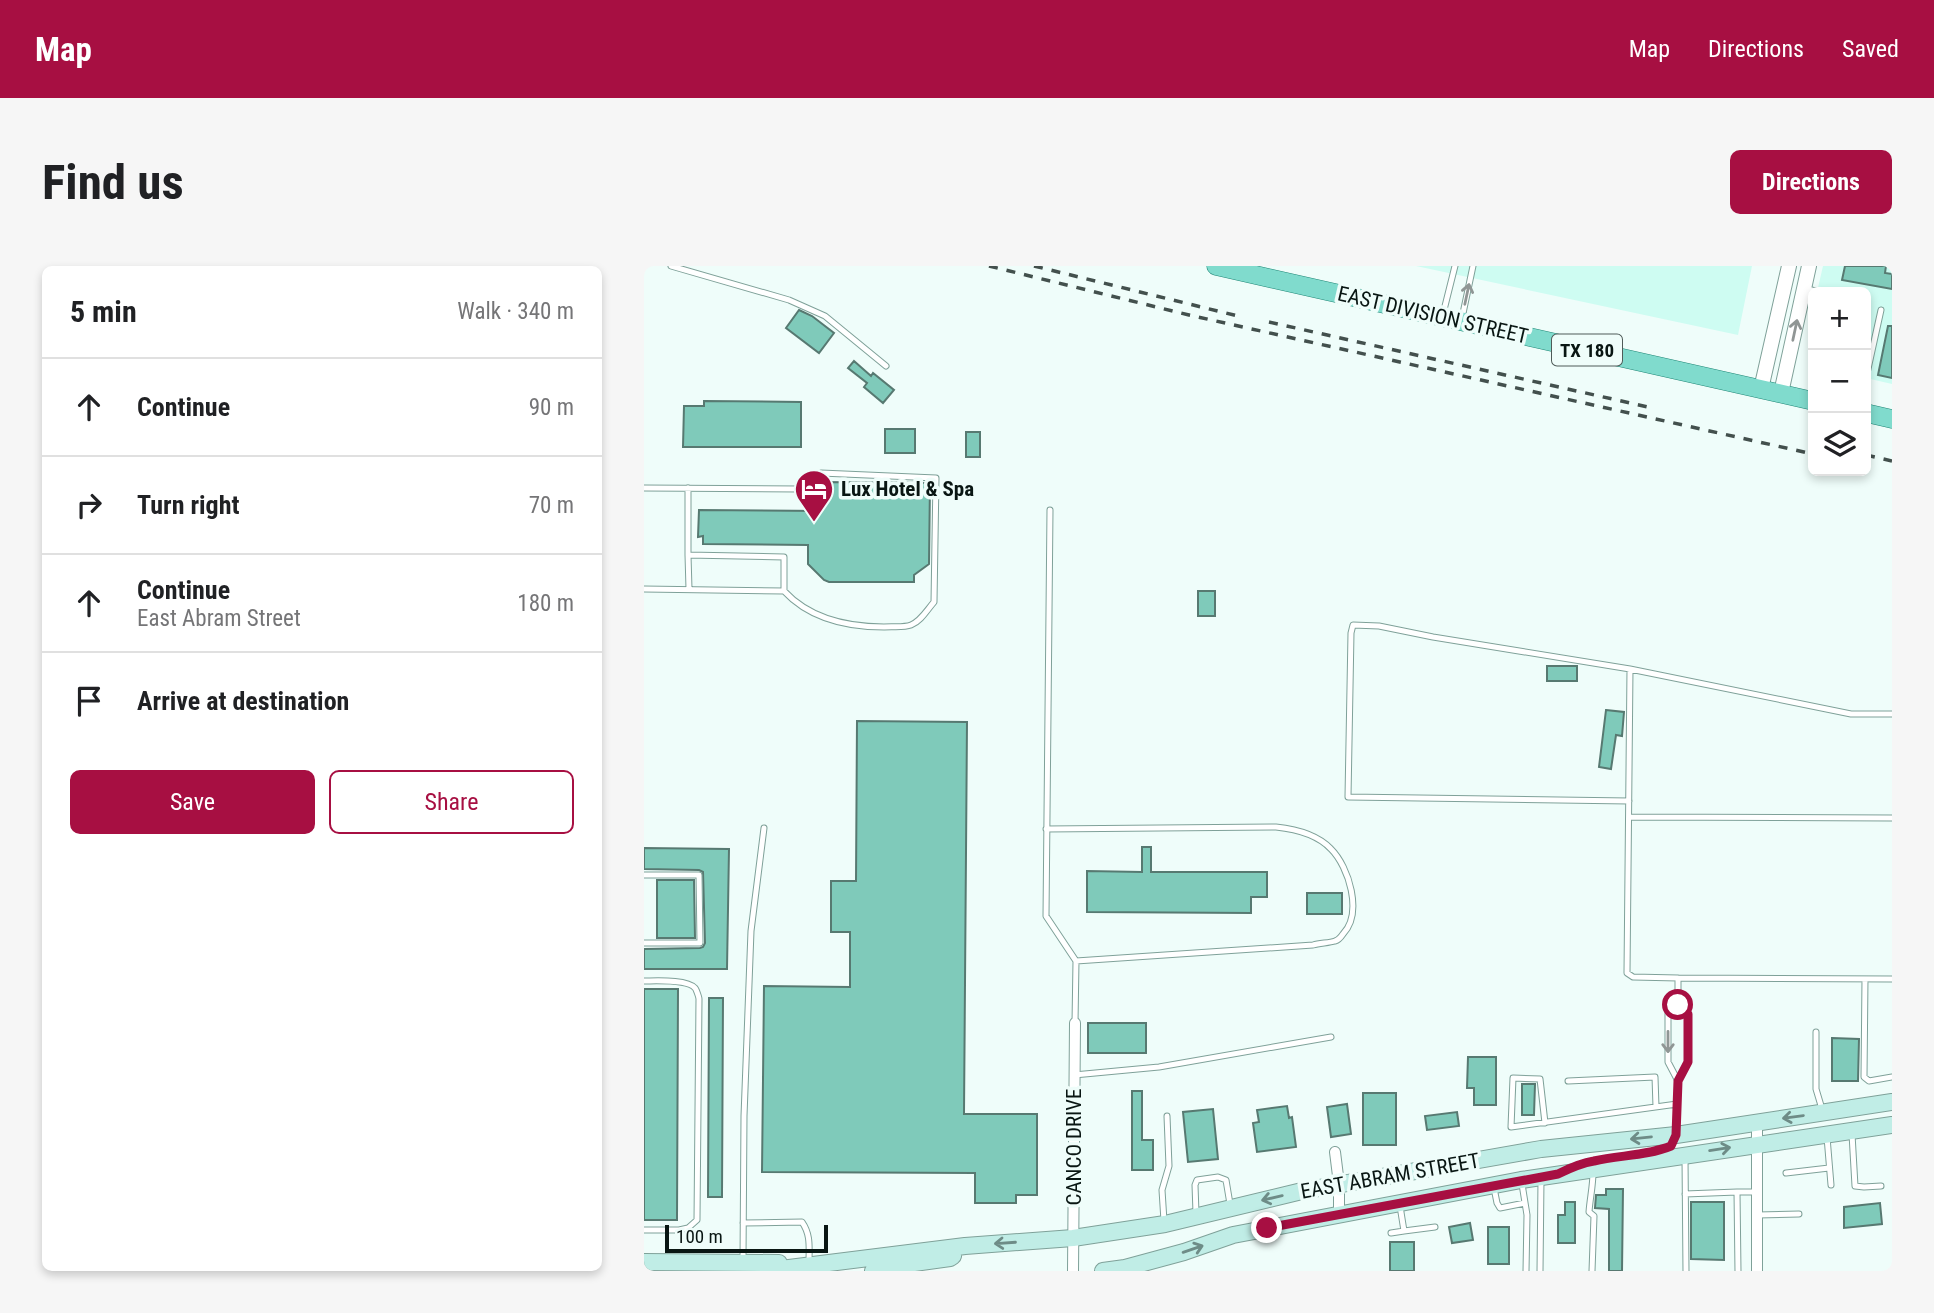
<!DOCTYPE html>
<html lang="en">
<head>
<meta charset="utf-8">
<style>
	body { margin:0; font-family:"Roboto Condensed",sans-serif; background:#f6f6f6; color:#202124 }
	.controls { position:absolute; right:21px; top:21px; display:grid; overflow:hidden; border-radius:10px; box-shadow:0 4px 10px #0003 }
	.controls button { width:63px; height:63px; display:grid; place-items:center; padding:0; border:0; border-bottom:2px solid #e0e0e0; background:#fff; color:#202124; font:35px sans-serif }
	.scale { position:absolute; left:21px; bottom:18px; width:163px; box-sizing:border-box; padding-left:7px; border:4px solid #091613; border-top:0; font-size:19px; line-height:24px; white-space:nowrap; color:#091613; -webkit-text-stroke:5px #effdfa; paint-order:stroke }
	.stop { position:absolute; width:21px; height:21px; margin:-16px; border:5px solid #a70f42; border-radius:50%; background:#fff }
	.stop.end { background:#a70f42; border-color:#fff; box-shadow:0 2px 7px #0008 }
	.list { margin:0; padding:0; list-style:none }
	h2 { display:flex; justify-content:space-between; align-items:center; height:91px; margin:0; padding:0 28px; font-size:30px }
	h2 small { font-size:23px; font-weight:400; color:#757577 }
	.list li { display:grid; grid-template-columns:46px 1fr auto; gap:21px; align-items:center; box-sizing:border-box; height:98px; padding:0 28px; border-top:2px solid #e0e0e0 }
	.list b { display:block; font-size:26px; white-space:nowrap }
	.list p { margin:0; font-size:23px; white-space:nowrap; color:#757577 }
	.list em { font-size:23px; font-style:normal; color:#757577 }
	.actions { display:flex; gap:14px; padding:21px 28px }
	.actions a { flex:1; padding:16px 0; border:2px solid #a70f42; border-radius:10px; text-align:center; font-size:24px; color:#a70f42 }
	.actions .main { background:#a70f42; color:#fff }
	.icon { flex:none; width:38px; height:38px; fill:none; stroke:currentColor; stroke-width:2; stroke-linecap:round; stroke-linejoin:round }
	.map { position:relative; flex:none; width:1248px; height:1005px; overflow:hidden; border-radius:10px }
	header { display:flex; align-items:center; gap:42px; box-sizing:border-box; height:98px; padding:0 35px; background:#a70f42; color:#fff }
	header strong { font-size:33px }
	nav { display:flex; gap:38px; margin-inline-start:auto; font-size:24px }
	.intro { display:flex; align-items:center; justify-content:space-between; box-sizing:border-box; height:168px; padding:0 42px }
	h1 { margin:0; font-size:49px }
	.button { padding:18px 32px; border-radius:10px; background:#a70f42; color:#fff; font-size:24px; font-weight:700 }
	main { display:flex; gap:42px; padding:0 42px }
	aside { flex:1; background:#fff; border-radius:10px; box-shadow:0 4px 10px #0003 }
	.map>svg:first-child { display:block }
</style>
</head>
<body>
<header>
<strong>Map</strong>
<nav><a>Map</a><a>Directions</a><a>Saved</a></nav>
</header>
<div class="intro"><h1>Find us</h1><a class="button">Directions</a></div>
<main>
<aside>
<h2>5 min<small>Walk · 340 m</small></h2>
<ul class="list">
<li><svg class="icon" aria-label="ahead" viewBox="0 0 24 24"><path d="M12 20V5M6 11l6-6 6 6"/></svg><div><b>Continue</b></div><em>90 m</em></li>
<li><svg class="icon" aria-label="right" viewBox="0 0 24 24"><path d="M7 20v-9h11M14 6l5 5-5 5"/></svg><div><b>Turn right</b></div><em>70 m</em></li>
<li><svg class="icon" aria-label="ahead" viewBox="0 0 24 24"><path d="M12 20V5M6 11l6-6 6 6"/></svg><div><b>Continue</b><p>East Abram Street</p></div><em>180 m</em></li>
<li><svg class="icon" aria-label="arrive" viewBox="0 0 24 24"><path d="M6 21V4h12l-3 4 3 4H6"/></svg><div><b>Arrive at destination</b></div></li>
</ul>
<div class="actions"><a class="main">Save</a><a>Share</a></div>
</aside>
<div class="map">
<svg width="1248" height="1005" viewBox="0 0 1248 1005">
	<rect width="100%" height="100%" fill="#effdfa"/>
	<path fill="#cefcf2" d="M772 0H1108L1094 69Z
		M1179 0H1248V118L1222 112V26H1173Z"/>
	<path fill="#7fcaba" stroke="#577971" stroke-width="2" d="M1201 0H1242L1241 7 1248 8V23L1198 14Z
		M155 44 168 50 190 67 175 87 142 62Z
		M1244 60H1248V112L1234 109Z
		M210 95 227 110 229 107 250 124 239 137 220 121 223 117 204 102Z
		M60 135 157 136V181H39L40 140H60Z
		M241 163H271V187H241Z
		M322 166H336V191H322Z
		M177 216 286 217 285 298 270 309V316H185L180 314 164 298V279L59 278V270L54 271 55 244 178 245Z
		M554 325H571V350H554Z
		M903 400H933V415H903Z
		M962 444 980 446 978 470 972 469 967 503 955 501Z
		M213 455 323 456 320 848H393V929H372V937H331V907L118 906 120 720 206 721V666H187V615H212Z
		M498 581H507V606H623V631H607V647L443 646V605L498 606Z
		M0 582 85 583 83 703H0V683L56 682 59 681 61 677 59 606 55 604 0 603Z
		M13 614H50L51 672H13Z
		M663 627H698V648H663Z
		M0 723H34L33 954H0Z
		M65 732H79L78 931H64Z
		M444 757H502V787H444Z
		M1188 772 1215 773 1214 815H1188Z
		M824 791H852V839H830V822H823Z
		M878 818H891L890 849H878Z
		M488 825H498V874H509V904H488Z
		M719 827H752V879H719Z
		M703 838 707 868 687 871 683 841Z
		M643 840 645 852 648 851 652 881 613 886 609 857 615 856 613 844Z
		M569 843 574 893 544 896 539 846Z
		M813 846 815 860 783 864 781 850Z
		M962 923H979L978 1005H965V943L951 942 952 929H962Z
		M921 936H931V977H914V949H921Z
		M1047 936H1080V994L1047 993Z
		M1236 937 1238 958 1200 962V941Z
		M826 957 829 974 808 977 805 961Z
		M844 961H865V998H844Z
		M746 976H770V1005H746Z"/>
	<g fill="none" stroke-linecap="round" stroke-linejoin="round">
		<g stroke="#7fa199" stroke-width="7">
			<path id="service" d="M27 0 145 34 181 50 242 100
				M1160 22 1175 26
				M799 48 811 0
				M818 52 829 0
				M1222 112 1237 44
				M1166 133 1169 119
				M0 222 155 223 177 207 292 212 290 336C283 344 277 355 267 359 259 362 248 360 240 361 202 361 166 353 140 325L0 323
				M44 222V289L140 291V325
				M406 244 402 650 432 695 431 757
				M44 289 45 323
				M986 403 1207 448H1248
				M985 535 704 531 707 367 709 359 735 360 789 371 986 403 983 707 989 711 1034 712V739L1044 749V796L1034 815 1032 865
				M985 551 1248 552
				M402 563 632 561C651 563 673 568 687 583 705 601 719 647 699 668 697 671 695 674 691 675 685 677 676 677 669 679L432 695
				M0 609H55L56 677H0
				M1034 712 1248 713
				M1221 713 1220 811 1225 815 1248 811
				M0 715C12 715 43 713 51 722 52 723 55 731 55 733L53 954 44 962 35 964H0
				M1172 766V823L1178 843
				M430 809 515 801 687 771
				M924 815 1011 811 1012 841
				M1034 815 1024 796V748L1034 739
				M901 857 896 813 869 812 867 861 1033 838
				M1208 868 1211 920 1220 921 1237 920
				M1183 871 1187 919
				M1041 892 1042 1005
				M1142 907 1185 902
				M878 918 883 949 882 1005
				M850 922 853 937 856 942 881 937
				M1093 926H1113
				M1041 928 1093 926 1094 1005
				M756 940 760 965 791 961
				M552 947 551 919 553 914 574 911 582 914 586 938
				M1113 949 1155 948
				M520 955 518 924 525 900 523 850
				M99 957 158 956C167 969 165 981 165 997
				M747 967 760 965
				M99 993 100 850 107 665 120 562
				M896 1005 897 914
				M948 1005 950 950 945 946C946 932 949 920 949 906"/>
		</g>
		<g stroke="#7fa199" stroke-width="12">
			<path id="minor" d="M1113 856V1005
				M691 886 695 918V948
				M429 1005 431 757"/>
		</g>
		<g stroke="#7fa199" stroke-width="16">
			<path id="tertiary" d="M1117 123 1145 0
				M1137 127 1165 0"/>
		</g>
		<g stroke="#7fa199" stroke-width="18">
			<path id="secondary" d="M0 996 135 997
				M121 1005 321 980 429 972 521 958 658 925 897 883 1032 869 1248 836
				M229 1005 235 1002 306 992 309 990
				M459 1005 481 1002 540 986 589 969 877 914 1248 859"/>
		</g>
		<g stroke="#208676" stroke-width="19">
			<path id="primary" d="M572 0 1169 135
				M1222 147 1248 153"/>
		</g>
		<use href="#service" stroke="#fff" stroke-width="5"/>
		<use href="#minor" stroke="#fff" stroke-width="10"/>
		<use href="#tertiary" stroke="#fff" stroke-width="14"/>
		<use href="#secondary" stroke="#c0ede6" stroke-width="16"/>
		<use href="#primary" stroke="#80dbcd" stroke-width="18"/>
		<path stroke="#43504d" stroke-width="3.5" stroke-dasharray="9 9" stroke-linecap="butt" d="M345 0 545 49 1169 188
			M390 0 594 50
			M625 56 1004 141
			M1222 189 1248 195"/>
	</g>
	<defs><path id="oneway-shaft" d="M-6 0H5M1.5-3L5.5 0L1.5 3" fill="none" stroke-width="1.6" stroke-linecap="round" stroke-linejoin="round" transform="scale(1.75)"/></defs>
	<g stroke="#909695">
		<use href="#oneway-shaft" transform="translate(823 28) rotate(-78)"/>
		<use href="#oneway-shaft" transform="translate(1151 64) rotate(-78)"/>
		<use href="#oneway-shaft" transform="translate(1024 776) rotate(90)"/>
	</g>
	<g stroke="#6e8c87">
		<use href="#oneway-shaft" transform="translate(1149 851) rotate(172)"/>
		<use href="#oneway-shaft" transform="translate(997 872) rotate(174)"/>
		<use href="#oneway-shaft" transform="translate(1076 883) rotate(-9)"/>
		<use href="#oneway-shaft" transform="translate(628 932) rotate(167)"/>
		<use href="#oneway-shaft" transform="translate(361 977) rotate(176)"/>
		<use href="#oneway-shaft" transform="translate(549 983) rotate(-19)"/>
	</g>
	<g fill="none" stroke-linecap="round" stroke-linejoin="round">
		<path stroke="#a70f42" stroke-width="9" d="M623 962 914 908C926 902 937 897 950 895 975 889 1003 890 1027 880L1032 869 1034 815 1044 796V748L1034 739"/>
	</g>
	<defs>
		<g id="hotel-pin" transform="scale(2.0125)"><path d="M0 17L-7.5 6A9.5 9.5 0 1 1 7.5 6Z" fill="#a70f42" stroke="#effdfa"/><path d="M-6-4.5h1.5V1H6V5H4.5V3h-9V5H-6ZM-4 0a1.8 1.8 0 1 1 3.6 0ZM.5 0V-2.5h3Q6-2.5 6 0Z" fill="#fff"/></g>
	</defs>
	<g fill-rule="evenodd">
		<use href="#hotel-pin" x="170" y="223"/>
	</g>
	<g text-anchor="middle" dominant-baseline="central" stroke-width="7" stroke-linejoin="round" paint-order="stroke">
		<rect fill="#effdfa" stroke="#4e5b58" stroke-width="2" x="908" y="68.5" width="70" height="31" rx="5"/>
		<g font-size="19" font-weight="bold" fill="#091613">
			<text x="943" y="84">TX 180</text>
		</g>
		<g font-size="21" fill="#091613" stroke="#effdfa">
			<text transform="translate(789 49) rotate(13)">EAST DIVISION STREET</text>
			<text transform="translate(430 881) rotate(-90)">CANCO DRIVE</text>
			<text transform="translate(746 910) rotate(-10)">EAST ABRAM STREET</text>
		</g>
		<g font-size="21" font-weight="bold" fill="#091613" stroke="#effdfa" text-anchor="start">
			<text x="197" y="223">Lux Hotel &amp; Spa</text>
		</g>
	</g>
</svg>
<div class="controls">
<button>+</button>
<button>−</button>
<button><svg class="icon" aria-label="layers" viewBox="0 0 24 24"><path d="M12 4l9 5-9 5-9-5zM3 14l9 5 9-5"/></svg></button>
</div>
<div class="scale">100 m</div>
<div class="stop" style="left:1034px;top:739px"></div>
<div class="stop end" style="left:623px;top:962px"></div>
</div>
</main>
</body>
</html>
